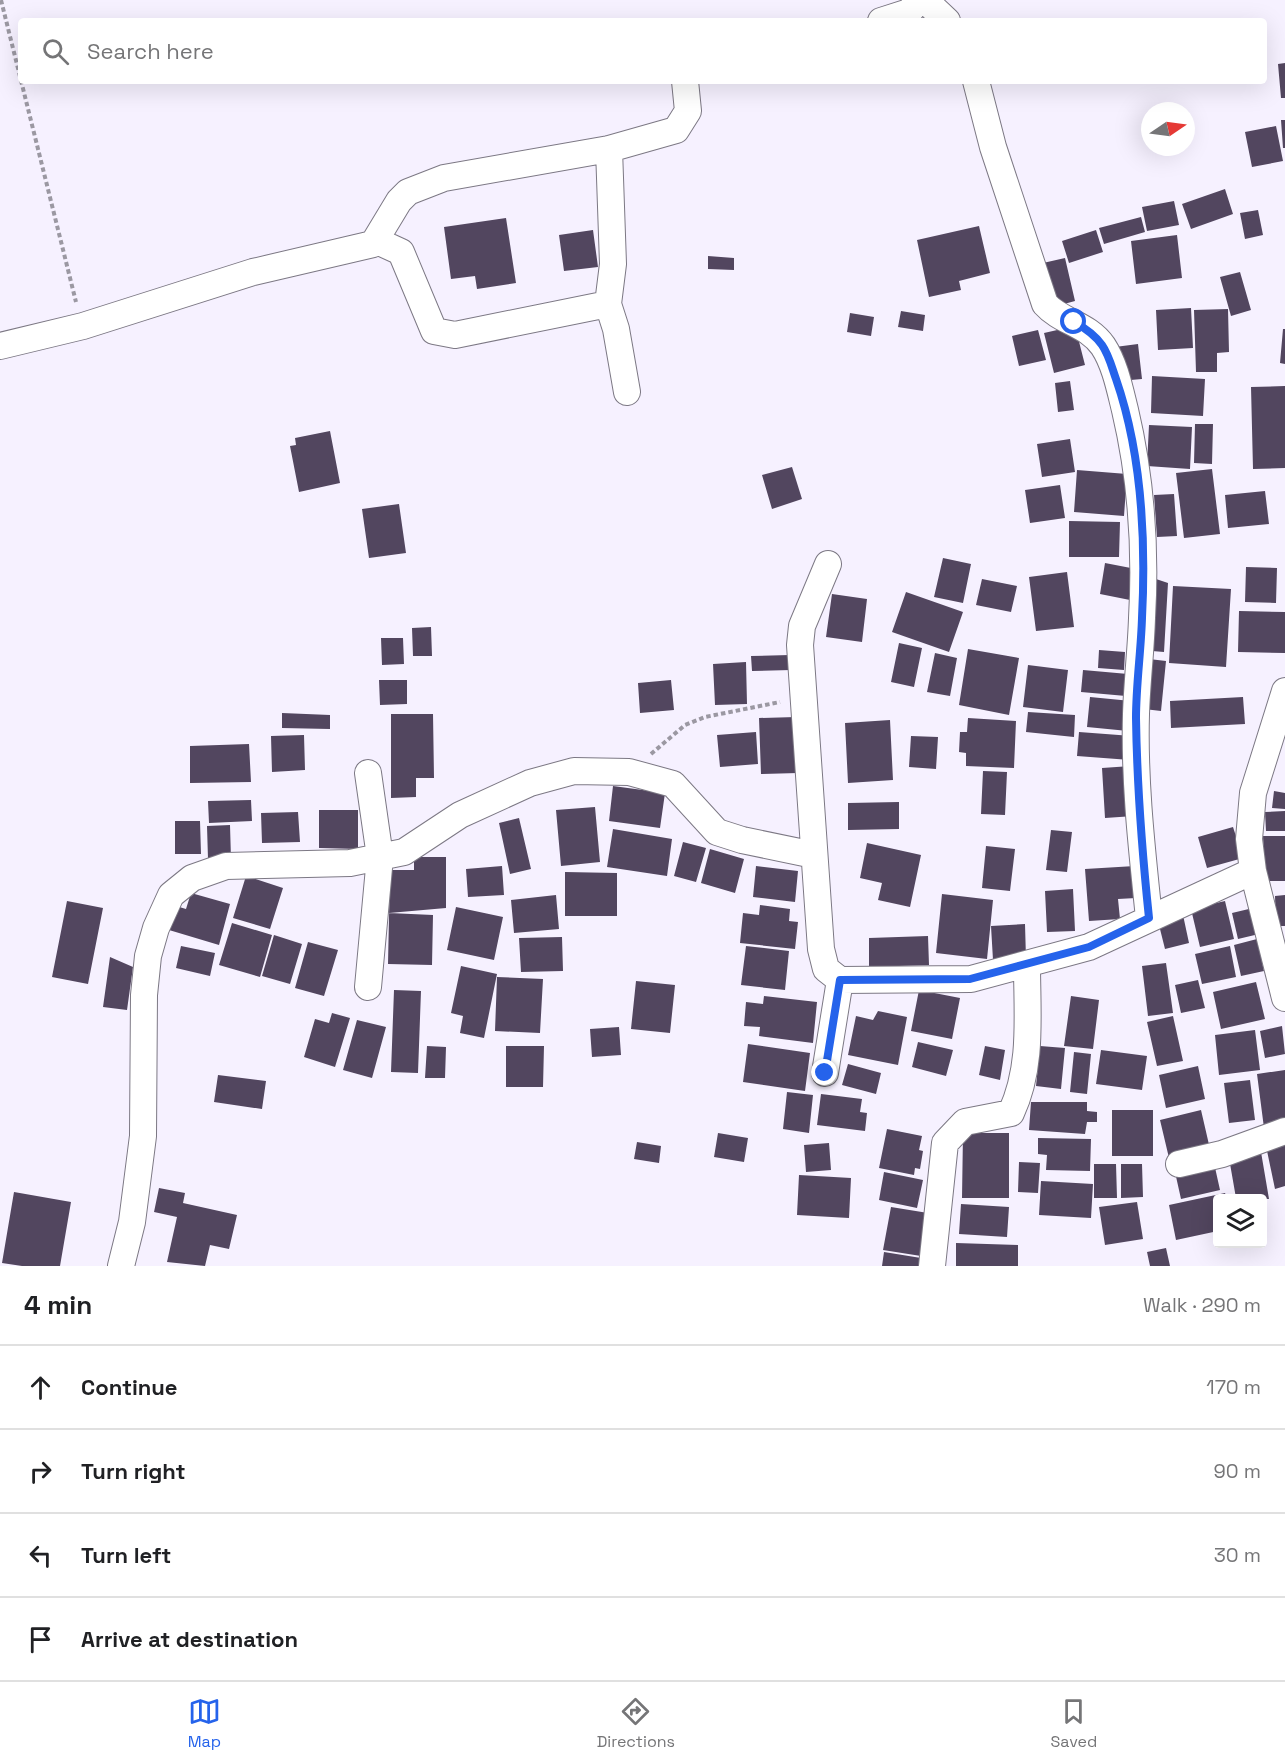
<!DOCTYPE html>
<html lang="en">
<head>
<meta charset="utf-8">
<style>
	body { margin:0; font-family:"Space Grotesk",sans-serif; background:#f6f6f6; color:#202124 }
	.controls { position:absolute; right:18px; bottom:18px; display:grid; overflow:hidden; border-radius:6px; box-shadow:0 6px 24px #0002 }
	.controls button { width:54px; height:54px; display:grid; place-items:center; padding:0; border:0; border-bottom:2px solid #e0e0e0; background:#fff; color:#202124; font:30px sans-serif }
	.compass { position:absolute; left:1141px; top:102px; width:54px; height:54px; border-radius:50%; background:#fff; box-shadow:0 6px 24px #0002; rotate:77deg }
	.stop { position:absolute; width:18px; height:18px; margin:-14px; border:4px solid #2563eb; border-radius:50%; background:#fff }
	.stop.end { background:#2563eb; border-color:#fff; box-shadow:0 2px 6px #0008 }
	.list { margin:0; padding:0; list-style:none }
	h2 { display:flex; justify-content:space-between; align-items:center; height:78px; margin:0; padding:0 24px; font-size:26px }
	h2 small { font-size:20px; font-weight:400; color:#757577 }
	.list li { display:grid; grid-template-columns:39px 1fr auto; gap:18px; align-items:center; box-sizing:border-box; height:84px; padding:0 24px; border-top:2px solid #e0e0e0 }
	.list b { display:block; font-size:22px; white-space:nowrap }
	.list em { font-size:20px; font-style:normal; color:#757577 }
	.icon { flex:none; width:33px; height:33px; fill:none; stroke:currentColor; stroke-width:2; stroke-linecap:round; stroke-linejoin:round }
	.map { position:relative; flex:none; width:1285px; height:1266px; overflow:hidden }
	.search { position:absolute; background:#fff; box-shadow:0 6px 24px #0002; left:18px; right:18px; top:18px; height:66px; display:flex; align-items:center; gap:15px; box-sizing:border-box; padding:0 21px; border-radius:6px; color:#757577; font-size:22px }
	.sheet { height:414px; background:#fff }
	nav { display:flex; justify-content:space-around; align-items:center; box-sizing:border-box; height:84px; border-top:2px solid #e0e0e0; background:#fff; font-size:16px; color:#757577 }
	nav a { display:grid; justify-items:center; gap:3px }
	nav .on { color:#2563eb }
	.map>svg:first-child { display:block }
</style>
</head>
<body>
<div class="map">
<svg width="1285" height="1266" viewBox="0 0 1285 1266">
	<rect width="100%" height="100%" fill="#f6f1ff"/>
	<path fill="#52465f" d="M1285 63V98H1281L1278 64Z
		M1281 120H1285V148H1283Z
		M1276 126 1283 161 1252 167 1245 132Z
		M1225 189 1233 214 1191 229 1182 204Z
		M1174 201 1179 225 1147 231 1142 207Z
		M1258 210 1263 235 1245 239 1240 213Z
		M1141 217 1145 232 1104 244 1099 228Z
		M506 218 516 283 477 289 475 276 451 279 444 227Z
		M979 226 990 273 959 281 961 290 929 297 917 240Z
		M593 230 598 267 564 271 559 235Z
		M1096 230 1103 252 1069 263 1062 241Z
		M1177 235 1182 278 1136 284 1131 241Z
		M708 256 734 258V270L708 269Z
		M1065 258 1075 301 1053 307 1043 263Z
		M1240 272 1251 310 1231 316 1220 277Z
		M1191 308 1193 348 1158 350 1156 310Z
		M1228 309 1229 352 1217 353V372H1196L1194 310Z
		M901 311 925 315 923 331 898 327Z
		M850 313 874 317 871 336 847 332Z
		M1075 326 1085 365 1054 373 1044 333Z
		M1283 329H1285V364L1280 363Z
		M1038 330 1046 360 1019 366 1012 336Z
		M1138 344 1142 379 1119 381 1115 347Z
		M1152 376 1205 379 1203 416 1151 413Z
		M1070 381 1074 410 1058 412 1055 383Z
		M1285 386V468L1253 469 1251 387Z
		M1195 424H1213L1212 464 1194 463Z
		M1149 425 1192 427 1190 469 1147 466Z
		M330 431 340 483 299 492 290 446 296 445 295 438Z
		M1070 439 1075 472 1042 477 1037 444Z
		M792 467 802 499 772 509 762 475Z
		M1212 469 1220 534 1184 538 1176 473Z
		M1077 470 1127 474 1124 516 1074 512Z
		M1060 485 1065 518 1030 523 1025 490Z
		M1265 491 1269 524 1228 528 1225 495Z
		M1174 494 1177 536 1157 537 1154 495Z
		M399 504 406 553 369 558 362 509Z
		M1069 521 1120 522 1119 557H1069Z
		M943 558 971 564 963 603 934 597Z
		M1105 563 1136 569 1130 600 1100 594Z
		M1246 567 1277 568 1276 603 1245 602Z
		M1067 572 1074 627 1036 631 1029 577Z
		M982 579 1017 586 1011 612 976 605Z
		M1156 579 1168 583 1164 652 1152 651Z
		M1173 586 1231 589 1226 667 1169 663Z
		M906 592 963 612 949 652 892 632Z
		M832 594 867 599 862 642 826 637Z
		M1239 611 1285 612V653L1238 652Z
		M431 627 432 656H413L412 628Z
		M381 638H403L404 664 382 665Z
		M899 643 922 648 914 687 891 682Z
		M968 649 1019 658 1009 715 959 705Z
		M1099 650 1125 652 1124 670 1098 668Z
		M935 653 957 658 950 696 927 692Z
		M790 655 791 670 752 671 751 656Z
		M1149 659 1166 661 1161 711 1144 709Z
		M746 662 747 704 715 705 713 664Z
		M1028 665 1068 670 1063 712 1023 707Z
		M1083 670 1128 674 1126 696 1081 692Z
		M379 680H407V704L380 705Z
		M671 680 674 710 640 713 638 683Z
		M1090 697 1131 701 1128 731 1087 727Z
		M1243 697 1245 724 1171 728 1170 701Z
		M1028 712 1075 715 1074 737 1026 732Z
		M282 713 330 715V729L282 728Z
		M391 714H433L434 778H416V797L391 798Z
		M796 717 798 773 761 774 759 718Z
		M968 718 1016 721 1014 768 966 766V753L959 752 960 732H967Z
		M890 720 893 780 848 783 845 723Z
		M756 732 758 764 720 767 717 735Z
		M1079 732 1132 736 1130 760 1077 756Z
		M304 735 305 770 272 772 271 736Z
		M911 736 938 737 936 769 909 767Z
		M249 744 251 782 190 783V746Z
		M1131 766 1134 816 1105 818 1102 768Z
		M983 771 1007 772 1005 815 981 814Z
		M613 786 665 793 660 828 609 821Z
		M1274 791 1285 793V809L1272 808Z
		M251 800 252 821 209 823 208 801Z
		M899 802V829L848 830V803Z
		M595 807 600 862 561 866 556 810Z
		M319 810H358V849L319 848Z
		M1285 811V831H1266L1265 812Z
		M298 812 300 842 262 843 261 813Z
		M519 818 531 869 510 874 499 823Z
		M175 821H200L201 854H175Z
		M230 825 231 859H208L207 826Z
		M1233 827 1243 858 1207 868 1198 837Z
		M613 829 672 839 667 876 607 867Z
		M1051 830 1072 832 1067 872 1046 870Z
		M1263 836H1285V881H1265Z
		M683 842 706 848 696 882 674 876Z
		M867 843 921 855 910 907 878 900 882 883 860 878Z
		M986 846 1015 849 1010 891 982 888Z
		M710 849 744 859 735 893 701 883Z
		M414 857H446V908L389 913 433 915 432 965 388 964 390 870H414Z
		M502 866 504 895 468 897 466 869Z
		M756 866 798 871 795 902 753 897Z
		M1135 866 1136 898 1118 899 1120 919 1089 921 1085 869Z
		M565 872 617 873V916H565Z
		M246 876 283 888 270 929 233 918Z
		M1073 889 1075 931 1047 932 1045 891Z
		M191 893 230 904 219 945 169 930 176 906 186 909Z
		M942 894 993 900 987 959 936 953Z
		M556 895 559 929 514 933 511 900Z
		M1285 895V926H1276L1275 896Z
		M67 901 103 908 88 984 52 977Z
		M1225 901 1234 939 1200 947 1191 909Z
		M760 905 790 909 789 921 798 922 795 949 740 943 743 913 759 915Z
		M456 907 503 917 494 960 447 950Z
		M1253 908 1259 934 1238 939 1232 913Z
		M1183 915 1189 943 1165 949 1158 921Z
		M232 923 272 935 260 977 219 965Z
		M1025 924 1026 959 993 960 991 926Z
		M274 935 302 944 290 984 262 976Z
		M928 936 929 965 869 967V938Z
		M562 937 563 971 521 972 519 938Z
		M1257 939 1264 971 1241 976 1234 945Z
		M308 942 338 950 324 996 295 988Z
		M181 946 215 953 210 976 176 968Z
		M746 946 789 951 785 990 741 985Z
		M1230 946 1236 977 1202 984 1195 954Z
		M110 957 133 967 127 1010 103 1007Z
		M1166 963 1173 1013 1148 1016 1142 966Z
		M461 966 497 974 484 1038 460 1033 463 1016 451 1013Z
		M497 977 543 979 540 1033 495 1031Z
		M1198 980 1205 1008 1181 1013 1175 985Z
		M636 981 675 985 670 1033 631 1029Z
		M1256 982 1265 1019 1221 1029 1213 992Z
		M394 990 421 991 418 1073 391 1072Z
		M919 990 960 998 952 1039 911 1031Z
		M764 996 817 1002 813 1043 759 1036 760 1027 744 1026 746 1002 763 1004Z
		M1071 996 1099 1000 1093 1049 1064 1046Z
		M878 1011 907 1017 898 1065 848 1055 856 1016 873 1020Z
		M332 1013 350 1018 335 1067 304 1057 315 1019 329 1023Z
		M1173 1016 1183 1061 1157 1066 1147 1022Z
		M357 1020 386 1027 372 1078 343 1070Z
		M1282 1026 1285 1054 1265 1058 1260 1031Z
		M619 1027 621 1055 592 1057 590 1029Z
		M1255 1030 1260 1070 1219 1075 1215 1035Z
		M918 1042 953 1050 946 1076 912 1067Z
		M748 1044 810 1053 805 1091 743 1082Z
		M427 1046 446 1047 445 1078H425Z
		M506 1046H544L543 1087H506Z
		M985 1046 1005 1050 1000 1080 979 1075Z
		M1040 1046 1065 1048 1061 1089 1036 1086Z
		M1101 1050 1147 1056 1142 1090 1096 1084Z
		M1074 1052 1091 1054 1087 1094 1070 1092Z
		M848 1064 881 1073 876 1094 842 1085Z
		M1198 1066 1205 1099 1166 1108 1159 1075Z
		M1285 1070V1125L1264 1128 1257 1074Z
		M218 1075 266 1081 262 1109 214 1102Z
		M1250 1080 1255 1120 1229 1123 1224 1083Z
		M787 1092 813 1095 809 1133 783 1129Z
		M821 1094 862 1099 860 1112 867 1113 865 1131 817 1125Z
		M1031 1102H1087V1111L1097 1112V1122H1087L1085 1134 1029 1130Z
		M1112 1110H1153V1156H1112Z
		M1201 1110 1210 1149 1169 1158 1160 1120Z
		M887 1129 922 1136 919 1150 923 1151 920 1169 915 1168 914 1175 879 1168Z
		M718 1133 748 1138 744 1162 714 1157Z
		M963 1133H1009V1198H962Z
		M1038 1138 1091 1139 1090 1171 1046 1170 1047 1155 1038 1154Z
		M1285 1141V1186L1275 1189 1266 1146Z
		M637 1142 661 1146 659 1163 634 1159Z
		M829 1143 831 1170 806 1172 804 1145Z
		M1261 1152 1269 1199 1236 1198 1229 1158Z
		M1019 1162 1040 1163 1038 1193 1018 1192Z
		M1214 1163 1220 1190 1181 1199 1175 1172Z
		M1094 1164H1116L1117 1198H1094Z
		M1121 1164H1142L1143 1197 1121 1198Z
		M884 1172 923 1180 917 1208 879 1200Z
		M799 1175 851 1178 849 1218 797 1215Z
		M1041 1181 1093 1184 1091 1218 1039 1215Z
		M159 1188 185 1193 183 1203 237 1215 229 1249 210 1245 205 1266 167 1262 177 1217 154 1212Z
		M14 1192 71 1202 60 1266H22L2 1263Z
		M1225 1193 1227 1198H1218V1231L1176 1240 1169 1205Z
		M1137 1202 1143 1239 1105 1245 1099 1207Z
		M961 1204 1009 1207 1007 1237 959 1234Z
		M891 1207 928 1213 921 1256 883 1250Z
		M956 1243 1018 1245V1266H956Z
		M1166 1248 1170 1266H1150L1147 1252Z
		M884 1252 921 1258 920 1266H882Z"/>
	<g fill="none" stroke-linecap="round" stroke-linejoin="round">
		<g stroke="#7c7884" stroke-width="28">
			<path id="minor" d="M925 0 947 21
				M881 21 909 12 919 0
				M976 81 993 147 1045 304C1061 322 1088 324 1103 346 1115 364 1120 390 1125 410 1141 478 1146 549 1142 618 1141 650 1137 682 1136 714 1134 782 1142 850 1149 918
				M609 149 613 264 608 304 616 329 627 392
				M377 241 401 252 434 331 455 335 608 304
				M0 346 83 326 253 272 373 244 399 201 408 192 444 178 609 149 676 130 688 111 685 81
				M828 564 802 626 800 645 821 949 826 969 840 980 971 979 1089 947 1253 871
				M1285 691 1253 793 1249 839 1253 871 1285 998
				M368 987 380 857 368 773
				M825 1073 840 980
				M1179 1164 1222 1154 1285 1131
				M121 1266 132 1222 143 1136 144 995 148 956 156 928 171 895 192 878 226 866 350 863 404 852 460 815 530 783 574 771 629 772 673 784 717 832 742 840 814 855
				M932 1266 945 1143 965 1122 1011 1113C1033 1066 1027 1015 1027 964"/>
		</g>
		<path stroke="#9b98a2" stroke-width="4" stroke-dasharray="4.5 3" stroke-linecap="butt" d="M1 0 76 302
			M651 754 685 725 705 717 780 702"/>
		<use href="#minor" stroke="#fff" stroke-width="26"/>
	</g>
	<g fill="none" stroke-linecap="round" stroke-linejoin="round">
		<path stroke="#2563eb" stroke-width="8" d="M825 1073 840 980 970 979 1089 947 1149 918C1142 851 1137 785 1136 718 1136 685 1141 651 1142 618 1146 539 1142 454 1116 379 1112 368 1109 355 1102 345 1095 335 1085 328 1074 322"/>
	</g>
</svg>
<div class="controls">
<button><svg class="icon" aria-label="layers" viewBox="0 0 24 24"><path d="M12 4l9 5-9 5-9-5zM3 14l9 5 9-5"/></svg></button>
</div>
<svg class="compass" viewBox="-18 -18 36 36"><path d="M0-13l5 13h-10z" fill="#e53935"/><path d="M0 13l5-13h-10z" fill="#757577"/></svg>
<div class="stop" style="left:1074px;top:322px"></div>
<div class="stop end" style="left:825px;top:1073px"></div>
<div class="search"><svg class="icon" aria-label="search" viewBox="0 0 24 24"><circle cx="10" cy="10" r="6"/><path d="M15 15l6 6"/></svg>Search here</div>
</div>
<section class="sheet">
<h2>4 min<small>Walk · 290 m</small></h2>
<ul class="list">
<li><svg class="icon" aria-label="ahead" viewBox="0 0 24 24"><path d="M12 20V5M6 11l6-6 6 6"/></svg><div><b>Continue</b></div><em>170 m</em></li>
<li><svg class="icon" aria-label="right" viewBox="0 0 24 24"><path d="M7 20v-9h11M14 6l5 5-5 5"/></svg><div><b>Turn right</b></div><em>90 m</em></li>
<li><svg class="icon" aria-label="left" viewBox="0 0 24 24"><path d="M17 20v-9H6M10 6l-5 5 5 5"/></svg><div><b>Turn left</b></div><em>30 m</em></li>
<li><svg class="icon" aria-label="arrive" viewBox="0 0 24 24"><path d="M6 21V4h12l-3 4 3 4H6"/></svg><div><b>Arrive at destination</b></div></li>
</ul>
</section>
<nav>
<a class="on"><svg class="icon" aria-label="map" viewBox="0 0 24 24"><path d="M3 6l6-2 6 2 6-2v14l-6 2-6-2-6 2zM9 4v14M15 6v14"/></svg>Map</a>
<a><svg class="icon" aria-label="directions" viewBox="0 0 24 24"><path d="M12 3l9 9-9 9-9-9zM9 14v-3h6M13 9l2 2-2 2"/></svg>Directions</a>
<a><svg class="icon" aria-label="saved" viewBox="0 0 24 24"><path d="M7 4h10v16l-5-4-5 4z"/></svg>Saved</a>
</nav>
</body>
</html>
